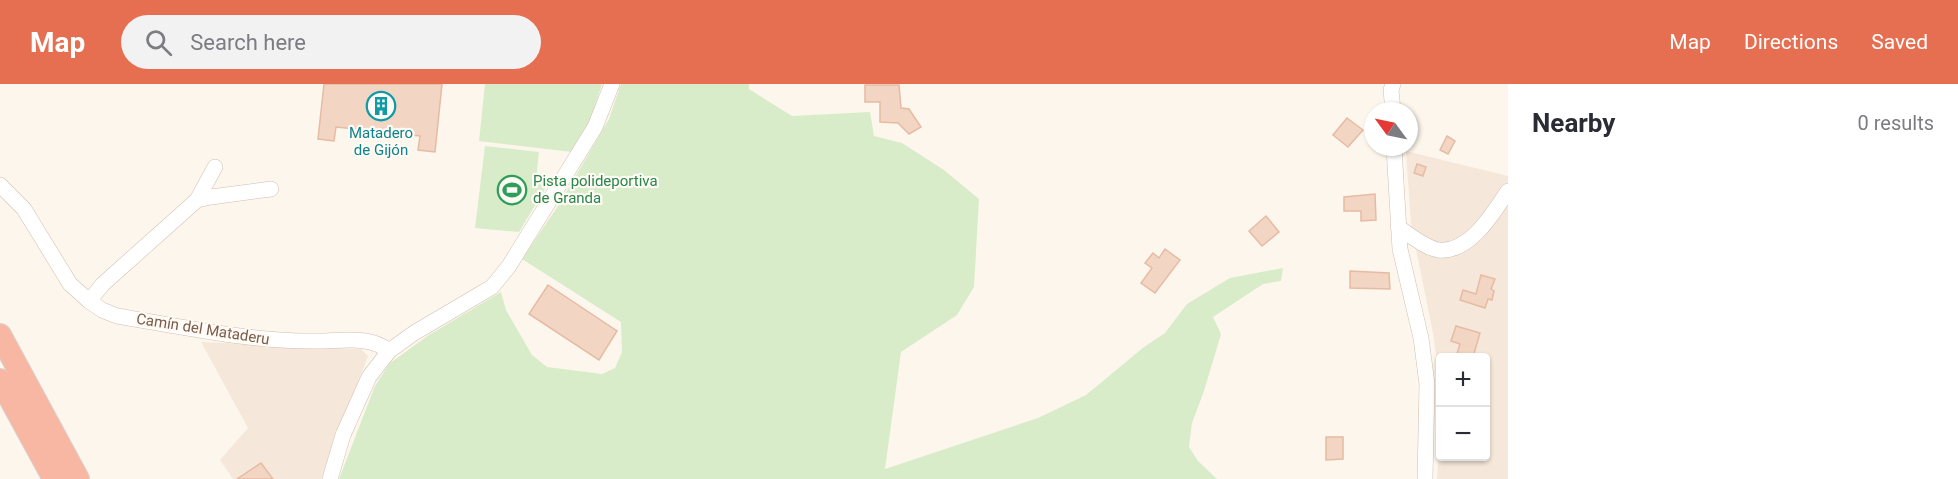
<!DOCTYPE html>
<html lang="en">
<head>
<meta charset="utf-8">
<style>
	body { margin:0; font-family:Roboto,sans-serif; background:#f2f2f3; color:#2b2b33 }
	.controls { position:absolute; right:18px; bottom:18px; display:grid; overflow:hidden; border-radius:6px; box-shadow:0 2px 4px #0004 }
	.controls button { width:54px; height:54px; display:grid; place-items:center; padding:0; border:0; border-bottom:2px solid #e1e1e2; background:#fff; color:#2b2b33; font:30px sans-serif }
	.compass { position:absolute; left:1364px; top:18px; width:54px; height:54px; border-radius:50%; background:#fff; box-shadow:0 2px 4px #0004; rotate:303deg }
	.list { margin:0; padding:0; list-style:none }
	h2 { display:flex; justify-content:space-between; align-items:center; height:78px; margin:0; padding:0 24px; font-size:26px }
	h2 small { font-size:20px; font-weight:400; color:#7c7c81 }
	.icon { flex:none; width:33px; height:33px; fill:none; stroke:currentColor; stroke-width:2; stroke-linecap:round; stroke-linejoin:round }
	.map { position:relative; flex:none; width:1508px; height:395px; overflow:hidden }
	header { display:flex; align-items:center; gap:36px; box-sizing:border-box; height:84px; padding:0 30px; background:#e76f51; color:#fff }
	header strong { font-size:28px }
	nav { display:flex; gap:33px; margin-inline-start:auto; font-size:21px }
	.search { width:420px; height:54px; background:#f2f2f3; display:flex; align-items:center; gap:15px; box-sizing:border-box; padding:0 21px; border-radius:33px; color:#7c7c81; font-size:22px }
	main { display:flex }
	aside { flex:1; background:#fff }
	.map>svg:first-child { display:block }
</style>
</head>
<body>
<header>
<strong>Map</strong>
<div class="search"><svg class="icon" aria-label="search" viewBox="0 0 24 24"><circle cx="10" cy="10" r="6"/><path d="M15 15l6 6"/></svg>Search here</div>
<nav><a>Map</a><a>Directions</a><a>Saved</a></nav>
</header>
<main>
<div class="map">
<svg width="1508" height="395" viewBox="0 0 1508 395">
	<rect width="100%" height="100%" fill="#fdf6ec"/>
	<path fill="#f5e8da" d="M1406 67 1508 92V395H1437L1440 353V372H1486V274H1440V299L1433 249 1411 141Z
		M201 258 361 265 368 272 321 395H233L220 376 248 344Z"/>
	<path fill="#d8ecc9" d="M485 0H602L591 34 572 68 479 57Z
		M621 0H749V5L792 32 870 28 874 52 902 59 944 86 979 115 974 203 957 231 901 268 885 385 1038 334 1086 311 1144 263 1165 249 1187 220 1230 194 1283 184 1281 197 1263 200 1213 233 1221 250 1204 307 1192 339 1189 363 1198 377 1217 395H339L375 302 390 279 429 251 501 208 506 226 532 271 547 283 602 290 615 284 622 268 621 238 522 175 558 122 609 35Z
		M485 62 539 68 536 95 549 98 519 148 475 144Z"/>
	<path fill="#f3d5c3" stroke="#e6bba3" stroke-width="1.5" d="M324 0H442L435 68 418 66 420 52 336 43 334 57 318 55Z
		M865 1H899L901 24 909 25 921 43 909 50 898 39 880 38V18H865Z
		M1347 34 1363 46 1348 63 1333 51Z
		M1447 52 1455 57 1448 70 1440 66Z
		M1417 80 1426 83 1423 92 1414 89Z
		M1375 110 1376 136 1361 137V127H1344V113Z
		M1266 132 1279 148 1262 162 1249 147Z
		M1165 165 1180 176 1155 209 1141 199 1152 184 1145 179 1153 169 1159 174Z
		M1350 187 1389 189 1390 205 1350 204Z
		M1481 191 1495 195 1491 205 1494 207 1492 216 1488 215 1485 224 1460 216 1463 206 1476 210Z
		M548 201 617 247 599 276 529 230Z
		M1456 242 1480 249 1473 273H1456L1460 260 1451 257Z
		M1326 353H1343V375L1326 376Z
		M261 379 273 395H237Z"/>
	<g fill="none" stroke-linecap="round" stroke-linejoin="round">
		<g stroke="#d1beb0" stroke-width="16">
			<path id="minor" d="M1393 27 1391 6 1393 0
				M1394 63 1400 165 1421 254 1427 300 1425 395
				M0 101 24 125 70 200 89 217
				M271 105 211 113 197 116 103 200 89 217 102 226 117 232C182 243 247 257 313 257 338 258 369 250 389 267
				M197 116 215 83
				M1398 143C1410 151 1425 164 1439 166 1470 169 1493 129 1508 107
				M330 395 343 351 369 293 389 267 414 249 492 203 509 182 595 43 612 0"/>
		</g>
		<g stroke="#dad1cd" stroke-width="24">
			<path id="highway" d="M0 251 78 395
				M0 296 54 395"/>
		</g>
		<use href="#minor" stroke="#fff" stroke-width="15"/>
		<use href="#highway" stroke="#f7b7a3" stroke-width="22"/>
	</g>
	<defs>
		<g id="building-ring" transform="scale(1.5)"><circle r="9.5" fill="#fffaf3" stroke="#0f9aa8" stroke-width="1.5"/><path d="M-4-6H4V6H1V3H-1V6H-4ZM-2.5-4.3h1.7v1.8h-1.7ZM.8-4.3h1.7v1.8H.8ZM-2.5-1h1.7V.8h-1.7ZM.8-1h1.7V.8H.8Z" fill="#0f9aa8"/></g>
		<g id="stadium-ring" transform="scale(1.5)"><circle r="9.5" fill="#fffaf3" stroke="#2e9e5b" stroke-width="1.5"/><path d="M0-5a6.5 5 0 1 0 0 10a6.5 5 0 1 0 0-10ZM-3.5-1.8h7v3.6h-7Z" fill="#2e9e5b"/></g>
	</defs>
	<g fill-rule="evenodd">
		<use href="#building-ring" x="381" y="22"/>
		<use href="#stadium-ring" x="512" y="106"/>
	</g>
	<g text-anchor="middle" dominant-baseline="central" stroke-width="4.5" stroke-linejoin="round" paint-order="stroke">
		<g font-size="15" fill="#0d838f" stroke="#fffaf3">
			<text x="381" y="49">Matadero<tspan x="381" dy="17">de Gijón</tspan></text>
		</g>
		<g font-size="15" fill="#27864d" stroke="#fffaf3" text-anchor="start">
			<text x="533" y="97">Pista polideportiva<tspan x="533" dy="17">de Granda</tspan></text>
		</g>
		<g font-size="15" fill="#7a5c4d" stroke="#fffaf3">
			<text transform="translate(203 245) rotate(9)">Camín del Mataderu</text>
		</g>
	</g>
</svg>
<div class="controls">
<button>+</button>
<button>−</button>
</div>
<svg class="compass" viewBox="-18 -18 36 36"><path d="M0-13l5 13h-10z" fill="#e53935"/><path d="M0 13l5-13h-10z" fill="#7c7c81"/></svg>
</div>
<aside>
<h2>Nearby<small>0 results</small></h2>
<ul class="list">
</ul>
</aside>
</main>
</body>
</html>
